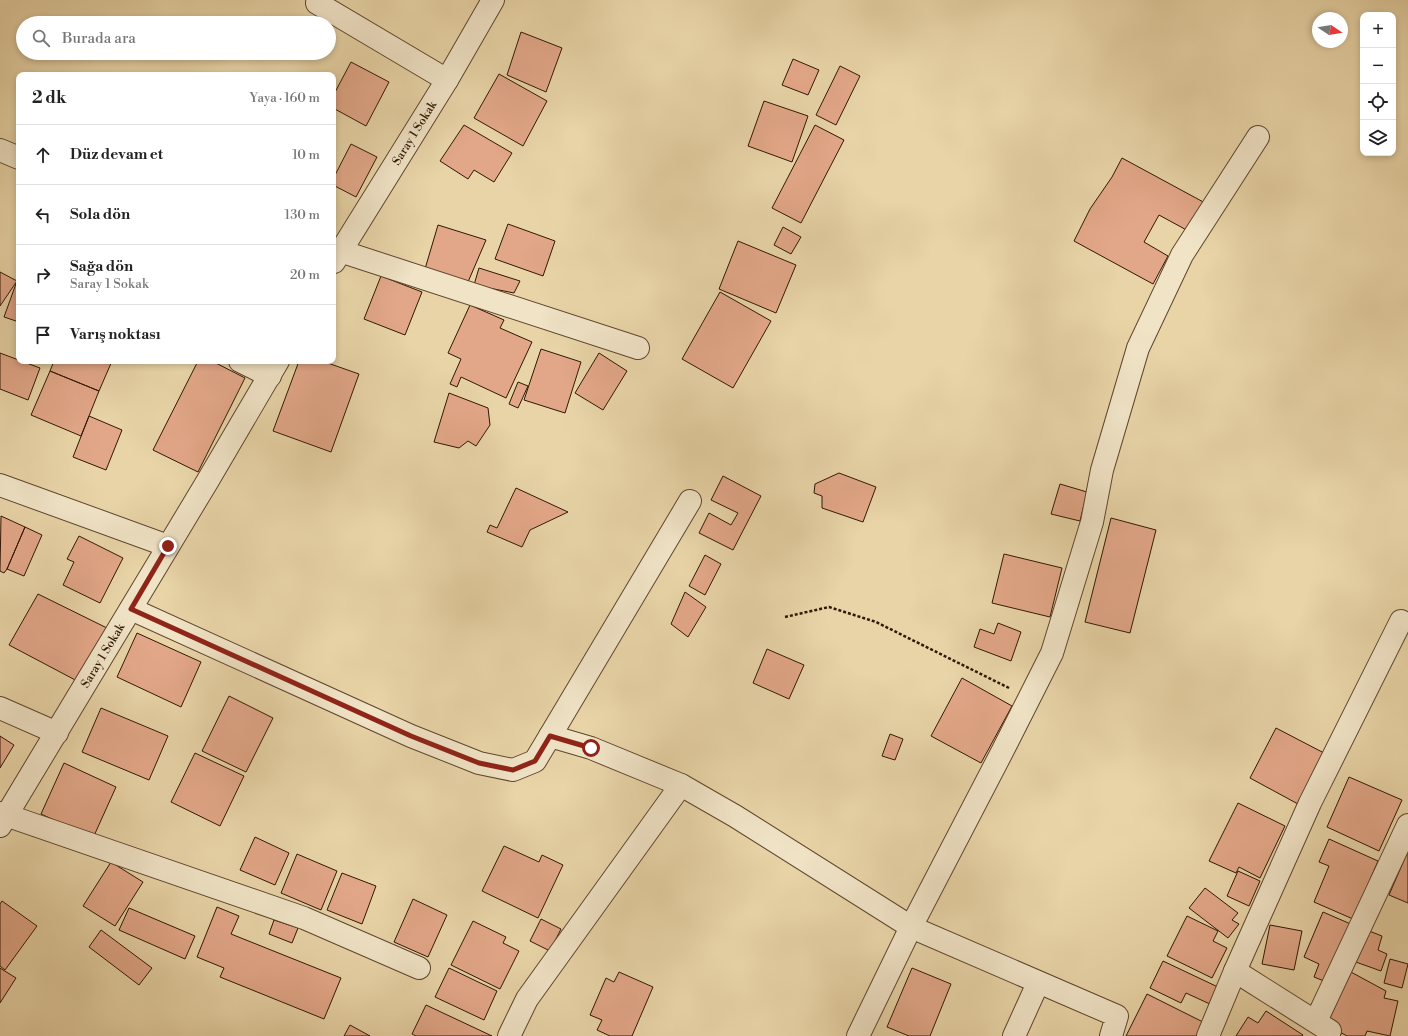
<!DOCTYPE html>
<html lang="tr">
<head>
<meta charset="utf-8">
<style>
	body { margin:0; font-family:"Libre Bodoni",serif; background:#f2f2f2; color:#222 }
	.controls { position:absolute; right:12px; top:12px; display:grid; overflow:hidden; border-radius:8px; box-shadow:0 2px 6px #0003 }
	.controls button { width:36px; height:36px; display:grid; place-items:center; padding:0; border:0; border-bottom:1px solid #e0e0e0; background:#fff; color:#222; font:20px sans-serif }
	.compass { position:absolute; left:1312px; top:12px; width:36px; height:36px; border-radius:50%; background:#fff; box-shadow:0 2px 6px #0003; rotate:102deg }
	.stop { position:absolute; width:12px; height:12px; margin:-9px; border:3px solid #8f2418; border-radius:50%; background:#fff }
	.stop.end { background:#8f2418; border-color:#fff; box-shadow:0 1px 4px #0008 }
	.list { margin:0; padding:0; list-style:none }
	h2 { display:flex; justify-content:space-between; align-items:center; height:52px; margin:0; padding:0 16px; font-size:17px }
	h2 small { font-size:13px; font-weight:400; color:#767676 }
	.list li { display:grid; grid-template-columns:26px 1fr auto; gap:12px; align-items:center; box-sizing:border-box; height:60px; padding:0 16px; border-top:1px solid #e0e0e0 }
	.list b { display:block; font-size:15px; white-space:nowrap }
	.list p { margin:0; font-size:13px; white-space:nowrap; color:#767676 }
	.list em { font-size:13px; font-style:normal; color:#767676 }
	.icon { flex:none; width:22px; height:22px; fill:none; stroke:currentColor; stroke-width:2; stroke-linecap:round; stroke-linejoin:round }
	.map { position:relative; flex:none; width:1408px; height:1036px; overflow:hidden }
	.search { position:absolute; background:#fff; box-shadow:0 2px 6px #0003; left:16px; top:16px; width:320px; height:44px; display:flex; align-items:center; gap:10px; box-sizing:border-box; padding:0 14px; border-radius:22px; color:#767676; font-size:15px }
	.panel { position:absolute; background:#fff; box-shadow:0 2px 6px #0003; left:16px; top:72px; width:320px; height:292px; border-radius:8px }
	.map>svg:first-child { display:block }
</style>
</head>
<body>
<div class="map">
<svg width="1408" height="1036" viewBox="0 0 1408 1036">
	<rect width="100%" height="100%" fill="#e8d4a7"/>
	<filter id="stains"><feTurbulence type="fractalNoise" baseFrequency=".005" numOctaves="4"/><feColorMatrix values="0 0 0 0 .2 0 0 0 0 .09 0 0 0 0 .02 0 0 0 .5 -.17"/></filter>
	<radialGradient id="worn" r=".72"><stop offset=".6" stop-color="#630" stop-opacity="0"/><stop offset="1" stop-color="#630" stop-opacity=".3"/></radialGradient>
	<path fill="#e2a788" stroke="#311704" d="M521 32 562 48 546 92 507 75Z
		M793 59 819 70 808 95 782 85Z
		M351 62 389 82 366 126 333 108V96Z
		M840 66 860 76 836 125 816 115Z
		M499 74 547 101 523 146 474 118Z
		M764 101 808 116 792 162 748 146Z
		M464 125 512 153 494 182 474 170 468 179 440 161Z
		M815 125 844 140 801 223 772 208Z
		M351 144 377 157 356 197 333 185V179Z
		M1122 158 1207 204 1192 233 1159 215 1144 242 1168 256 1153 284 1074 241 1090 209 1112 177Z
		M508 224 555 241 543 276 495 259Z
		M438 225 486 240 468 282 425 269Z
		M783 227 801 237 791 254 774 245Z
		M738 241 796 265 776 313 719 289Z
		M479 268 520 281 514 293 474 285Z
		M0 272 17 281 0 306Z
		M381 276 422 292 405 335 364 319Z
		M17 281 19 282V322L4 317Z
		M720 292 771 321 733 388 682 359Z
		M470 305 504 320 500 328 532 342 506 398 461 377 457 387 450 384 461 359 448 353Z
		M541 349 581 362 565 413 524 400Z
		M0 353 40 368 28 400 0 389Z
		M599 353 627 371 603 410 575 393Z
		M54 361H112L99 391 50 371Z
		M198 361H212L245 378 198 472 153 450Z
		M299 361H322L359 374 331 452 273 431Z
		M50 371 99 391 81 436 31 415Z
		M518 382 528 386 518 408 509 404Z
		M449 393 488 408 490 425 476 446 468 441 459 448 434 442Z
		M89 416 122 430 106 470 73 457Z
		M839 473 876 487 863 522 822 508V496L814 493 815 484Z
		M723 476 761 496 733 550 699 533 709 513 731 525 738 513 711 500Z
		M1060 484 1087 492 1080 521 1051 514Z
		M516 488 568 512 530 530 522 547 487 532 490 525 497 528Z
		M1 516 25 527 7 569 4 573 0 571Z
		M1111 518 1156 530 1130 633 1085 622Z
		M25 527 42 535 24 576 7 569Z
		M79 536 123 558 100 603 63 585 74 562 67 559Z
		M1004 554 1062 568 1050 617 992 603Z
		M705 555 721 564 705 595 689 586Z
		M685 592 706 607 688 637 671 624Z
		M38 594 109 629 79 682 9 645Z
		M998 623 1021 632 1011 661 974 647 980 629 994 634Z
		M137 633 201 662 181 707 117 677Z
		M767 649 804 665 789 699 753 683Z
		M962 678 1012 706 981 763 931 736Z
		M229 696 273 718 246 772 202 751Z
		M101 708 168 736 149 780 82 752Z
		M1276 728 1324 753 1298 804 1250 778Z
		M890 734 903 739 895 760 882 756Z
		M0 736 14 745 0 768Z
		M195 753 244 776 220 826 171 802Z
		M64 763 116 787 93 838 41 814Z
		M1349 777 1402 800 1379 851 1327 827Z
		M1238 803 1285 826 1260 878 1239 867 1236 873 1209 861Z
		M255 837 289 853 275 885 240 870Z
		M1329 839 1378 861 1353 919 1314 902 1329 866 1319 862Z
		M504 846 539 862 542 855 563 865 538 918 482 891Z
		M1408 851V903L1389 895Z
		M297 854 337 871 321 910 281 893Z
		M111 862 143 882 115 926 83 906Z
		M1238 871 1260 881 1249 906 1227 896Z
		M342 873 376 886 362 924 327 910Z
		M1205 888 1238 913 1232 920 1239 924 1228 938 1189 908Z
		M413 899 447 915 428 957 394 942Z
		M2 901 37 926 5 970 0 966V904Z
		M217 907 239 916 231 934 341 978 324 1019 220 977 224 968 197 957Z
		M129 908 195 936 185 959 119 930Z
		M1323 912 1353 925 1329 983 1314 977 1319 964 1304 957Z
		M1187 916 1218 931 1213 941 1227 948 1212 978 1167 956Z
		M541 919 561 929 550 951 530 941Z
		M274 920 298 928 292 943 269 934Z
		M473 921 506 937 503 943 519 951 500 989 451 965Z
		M1270 925 1302 931 1294 970 1262 964Z
		M1364 929 1382 936 1378 950 1387 954 1381 971 1353 961Z
		M101 930 152 968 139 985 89 947Z
		M1390 959 1408 964 1402 988 1384 983Z
		M1163 961 1220 988 1212 1005 1186 993 1181 1003 1150 988Z
		M0 968 16 978 0 1003Z
		M449 968 497 991 484 1020 435 997Z
		M912 968 951 984 930 1036H909L887 1027Z
		M1349 971 1386 991 1384 998 1398 1001 1390 1036 1367 1031 1365 1036H1347L1322 1022Z
		M619 972 653 987 632 1036H610L597 1030 602 1020 590 1015 606 978 614 982Z
		M1147 994 1207 1024 1201 1036H1126Z
		M426 1005 492 1036H416L412 1034Z
		M1266 1011 1303 1035 1302 1036H1236L1248 1017 1258 1023Z
		M350 1025 370 1036H344Z"/>
	<g fill="none" stroke-linecap="round" stroke-linejoin="round">
		<g stroke="#5f462d" stroke-width="24">
			<g id="street">
				<path d="M317 3 447 80"/>
				<path d="M0 150 19 158"/>
				<path d="M340 251 638 348"/>
				<path id="s1" d="M334 262 447 80 493 0"/>
				<path d="M240 361 270 376"/>
				<path d="M0 485 168 546"/>
				<path d="M131 609 411 736 479 763 513 770 535 761 550 736 591 748 681 785 735 816 911 927 1117 1016 1111 1036"/>
				<path d="M0 708 57 733"/>
				<path d="M550 736 690 501"/>
				<path d="M0 813 304 918 419 968"/>
				<path id="s2" d="M0 826 207 482 278 361"/>
				<path d="M1235 971 1330 1031"/>
				<path d="M1316 1021 1408 825"/>
				<path d="M509 1036 527 999 681 785"/>
				<path d="M858 1036 911 927 1002 752 1052 653 1092 522 1102 470 1138 348 1182 255 1258 137"/>
				<path d="M1014 1036 1038 983"/>
				<path d="M1208 1036 1235 971 1310 803 1401 621"/>
			</g>
		</g>
		<path stroke="#311704" stroke-width="2.5" stroke-dasharray="3 2" stroke-linecap="butt" d="M785 617 829 607 876 622 1009 688"/>
		<use href="#street" stroke="#f0e3c6" stroke-width="22"/>
	</g>
	<g fill="none" stroke-linecap="round" stroke-linejoin="round">
		<path stroke="#8f2418" stroke-width="5" d="M168 546 131 609 411 736 479 763 513 770 535 761 550 736 591 748"/>
	</g>
	<g text-anchor="middle" dominant-baseline="central" stroke-width="3" stroke-linejoin="round" paint-order="stroke">
		<g font-size="12" fill="#311704" stroke="#f0e3c6">
			<text stroke="none"><textPath href="#s1" startOffset="152">Saray 1 Sokak</textPath></text>
			<text stroke="none"><textPath href="#s2" startOffset="199">Saray 1 Sokak</textPath></text>
		</g>
	</g>
	<rect width="100%" height="100%" filter="url(#stains)"/>
	<rect width="100%" height="100%" fill="url(#worn)"/>
</svg>
<div class="controls">
<button>+</button>
<button>−</button>
<button><svg class="icon" aria-label="locate" viewBox="0 0 24 24"><circle cx="12" cy="12" r="6"/><path d="M12 2v4M12 18v4M2 12h4M18 12h4"/></svg></button>
<button><svg class="icon" aria-label="layers" viewBox="0 0 24 24"><path d="M12 4l9 5-9 5-9-5zM3 14l9 5 9-5"/></svg></button>
</div>
<svg class="compass" viewBox="-18 -18 36 36"><path d="M0-13l5 13h-10z" fill="#e53935"/><path d="M0 13l5-13h-10z" fill="#767676"/></svg>
<div class="stop" style="left:591px;top:748px"></div>
<div class="stop end" style="left:168px;top:546px"></div>
<div class="search"><svg class="icon" aria-label="search" viewBox="0 0 24 24"><circle cx="10" cy="10" r="6"/><path d="M15 15l6 6"/></svg>Burada ara</div>
<section class="panel">
<h2>2 dk<small>Yaya · 160 m</small></h2>
<ul class="list">
<li><svg class="icon" aria-label="ahead" viewBox="0 0 24 24"><path d="M12 20V5M6 11l6-6 6 6"/></svg><div><b>Düz devam et</b></div><em>10 m</em></li>
<li><svg class="icon" aria-label="left" viewBox="0 0 24 24"><path d="M17 20v-9H6M10 6l-5 5 5 5"/></svg><div><b>Sola dön</b></div><em>130 m</em></li>
<li><svg class="icon" aria-label="right" viewBox="0 0 24 24"><path d="M7 20v-9h11M14 6l5 5-5 5"/></svg><div><b>Sağa dön</b><p>Saray 1 Sokak</p></div><em>20 m</em></li>
<li><svg class="icon" aria-label="arrive" viewBox="0 0 24 24"><path d="M6 21V4h12l-3 4 3 4H6"/></svg><div><b>Varış noktası</b></div></li>
</ul>
</section>
</div>
</body>
</html>
